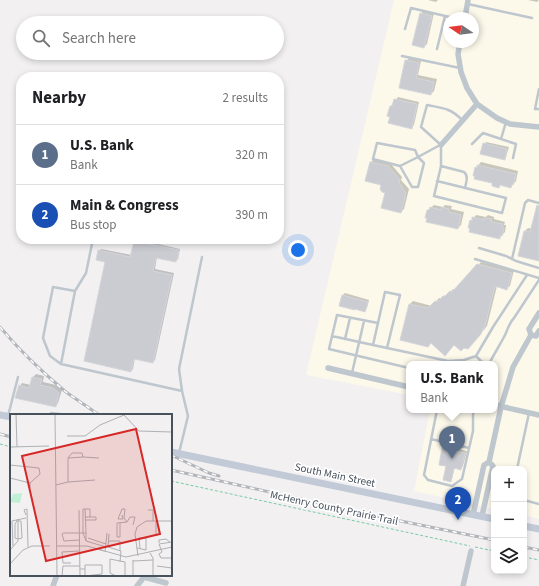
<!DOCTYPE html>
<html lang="en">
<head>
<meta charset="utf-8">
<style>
	body { margin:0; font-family:"Source Sans 3",sans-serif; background:#f6f6f6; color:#202124 }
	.controls { position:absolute; right:12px; bottom:12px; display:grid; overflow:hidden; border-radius:8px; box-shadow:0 2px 6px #0003 }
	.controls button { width:36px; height:36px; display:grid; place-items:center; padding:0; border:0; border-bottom:1px solid #e0e0e0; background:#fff; color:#202124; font:20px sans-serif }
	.compass { position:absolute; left:443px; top:12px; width:36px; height:36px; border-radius:50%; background:#fff; box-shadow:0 2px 6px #0003; rotate:283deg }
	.you { position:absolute; left:298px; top:250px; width:14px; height:14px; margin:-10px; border:3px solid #fff; border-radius:50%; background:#1a73e8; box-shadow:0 0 0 6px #1a73e833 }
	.badge { display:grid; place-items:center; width:26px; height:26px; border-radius:50%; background:#d93025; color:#fff; font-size:13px; font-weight:700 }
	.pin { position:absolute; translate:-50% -33px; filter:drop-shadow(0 1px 2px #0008) }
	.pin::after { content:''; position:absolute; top:21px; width:14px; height:12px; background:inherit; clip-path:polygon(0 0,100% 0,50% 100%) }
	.popup { position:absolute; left:406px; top:361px; width:92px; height:52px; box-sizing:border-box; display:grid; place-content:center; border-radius:8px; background:#fff; filter:drop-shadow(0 1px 3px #0005); font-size:13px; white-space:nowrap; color:#757577 }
	.popup b { font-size:15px; color:#202124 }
	.popup::after { content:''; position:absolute; left:50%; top:100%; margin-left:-8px; border:8px solid transparent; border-top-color:#fff }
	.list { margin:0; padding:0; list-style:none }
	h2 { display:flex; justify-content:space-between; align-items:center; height:52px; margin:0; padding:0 16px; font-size:17px }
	h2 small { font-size:13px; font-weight:400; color:#757577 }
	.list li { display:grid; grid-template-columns:26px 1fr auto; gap:12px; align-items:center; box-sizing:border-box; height:60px; padding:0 16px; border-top:1px solid #e0e0e0 }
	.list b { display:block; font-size:15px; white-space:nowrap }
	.list p { margin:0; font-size:13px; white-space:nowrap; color:#757577 }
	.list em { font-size:13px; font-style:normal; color:#757577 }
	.icon { flex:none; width:22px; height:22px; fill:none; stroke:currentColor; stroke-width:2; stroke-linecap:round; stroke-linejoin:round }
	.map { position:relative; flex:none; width:539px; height:586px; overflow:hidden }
	.search { position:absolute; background:#fff; box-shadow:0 2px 6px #0003; left:16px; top:16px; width:268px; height:44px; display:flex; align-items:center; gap:10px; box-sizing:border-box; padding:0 14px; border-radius:22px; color:#757577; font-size:15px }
	.panel { position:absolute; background:#fff; box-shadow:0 2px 6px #0003; left:16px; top:72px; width:268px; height:172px; border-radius:16px }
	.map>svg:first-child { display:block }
</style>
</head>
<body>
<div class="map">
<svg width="539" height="586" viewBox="0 0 539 586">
	<rect width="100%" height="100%" fill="#f2f0f0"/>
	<path fill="#fcf8ea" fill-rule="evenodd" d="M394 0H539V519L524 515V469H494V509L414 491 430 410H495V364H409V395L306 375ZM449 18H473V42H449Z"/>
	<path fill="#0003" d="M428 0H438L436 2Z
		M528 0H539L537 2Z
		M423 11 434 13 427 44 424 47 421 14Z
		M409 58 421 61 418 75 437 79 434 91 431 94 400 87 406 61Z
		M398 97 419 102 414 125 411 128 391 106Z
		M486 142 509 147 506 157 504 159 484 144Z
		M374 159 391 164 402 177 401 180 409 189 404 209 401 212 386 192 382 185 371 162Z
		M481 162 518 171 516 181 511 187 501 184 499 187 476 168Z
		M434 205 443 207 445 205 452 206 451 209 464 212 461 225 458 228 428 210Z
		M539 207V259L525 231 528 228 532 229Z
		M476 215 486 217 488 215 494 217V219L505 222 504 225H506L505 232 499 238 471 221Z
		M137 239 180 249 178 259 176 261 157 257 155 269 174 273 155 360 153 362 135 358 133 369 131 371 106 262 99 251 101 249 132 255 135 241Z
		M481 262 514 270 510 286 507 288 497 286 487 326 471 345 401 339 410 304 413 301 432 306 439 298 442 299 447 294H449L453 289 456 290Z
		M345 293 369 300 367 308 365 310 340 305 343 295Z
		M36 374 44 376 43 382 56 385 62 390 58 403 56 406 20 386 22 383 31 385 33 377Z
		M445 446 467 451 463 466 461 469 455 467 452 478 450 481 447 466 440 464 443 448Z"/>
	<path fill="#caccd2" stroke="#d4d6db" d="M420 13 432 16 424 48 412 45Z
		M405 60 419 63 416 78 434 82 431 95 399 88Z
		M394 99 417 104 412 129 388 123 390 117 387 116 390 106H392Z
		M483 143 507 149 505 160 480 154Z
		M370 162 388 166 400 180 399 183 406 193 401 213 381 208 385 193 382 192 380 189 381 185 365 181Z
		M477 165 516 174 513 185 512 184 511 188 500 185 499 188 492 186V183L474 179 475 176H473L475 167 477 168Z
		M537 205 539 206V261L518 256 524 231 530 232Z
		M430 207 441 210 442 207 449 209V212L461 215 458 229 426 222 427 218H425L427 210H429Z
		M472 217 484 220V218L492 219 491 222 503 224 502 228H504L502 236H500V239L469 232 470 228H468L470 220 472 221Z
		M134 241 179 250 176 262 156 258 153 271 172 275 153 363 134 359 131 372 84 361 105 262 96 260 98 250 130 257Z
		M477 264 512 273 507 290 495 286 484 330 483 328 481 334 468 349 464 348 461 351 454 345 445 356 431 343 428 347 400 340 409 304 428 308 435 301 438 302 443 296H445L450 291 452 292Z
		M342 295 368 302 365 312 355 309V310L339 306Z
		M32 377 42 379 40 385 53 388 59 393 56 407 15 398 19 385 29 388Z
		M442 448 465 453 461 470 454 468 451 482 443 480 446 466 439 465Z"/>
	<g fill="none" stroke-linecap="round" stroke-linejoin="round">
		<path stroke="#78cca7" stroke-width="1" stroke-dasharray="3 2" stroke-linecap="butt" d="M0 444 11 447
			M171 481 470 546
			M475 547 494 551
			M524 557 539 560"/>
		<path stroke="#bec6ce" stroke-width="2.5" d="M468 4 532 18
			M405 29 411 8 454 18
			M437 49 445 16
			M402 56 460 68
			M539 89 535 109H539
			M501 139 516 144 513 158
			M472 144 483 133 501 139 506 122
			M400 166 418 157 424 163 418 187H412L400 166 373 159 377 143 415 150 418 157 440 145
			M441 166 464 172C469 176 466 183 465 188
			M437 181 506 198 502 213 434 196 441 166V145L421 127 427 105C442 108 451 108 462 120
			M479 248 506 256 516 261 539 268
			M475 259 539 278
			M512 259 525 203 528 200 539 203
			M75 291 86 273 93 239
			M378 323 337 315 329 349 409 368
			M332 336 373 345 448 361
			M345 339 350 318
			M373 345 385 292 400 295 387 348
			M476 356 493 327 527 275
			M61 364 50 356 43 338 53 287 75 291 61 364 182 391 188 416 179 453
			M447 364 448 361 464 360 476 356 484 364
			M489 364C494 354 500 345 505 335 508 329 509 323 514 318L539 280
			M352 373 364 321
			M182 391 179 369 202 257
			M437 410 424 475 428 480 452 486 462 479 473 431V415L474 410
			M50 415 51 413 68 415
			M8 416 18 377
			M431 439 469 448
			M517 469 529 413
			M524 500 539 504"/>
		<path stroke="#bec6ce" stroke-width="5.5" d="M465 18 468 0
			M460 42 458 54 461 72 467 88 477 104 497 118 510 124 539 127
			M441 145 477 104
			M531 335 536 336 539 331
			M328 368 409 387
			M495 405 539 415
			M473 515 484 465 489 462 501 407 513 367 531 335 529 329 539 313
			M482 516 493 466 489 462
			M143 575 144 577 166 583
			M53 586 57 575
			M137 586 144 577
			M463 586 471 551"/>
		<path stroke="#c1cad6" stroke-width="7" d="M0 415 11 417
			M171 452 494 519
			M524 526 539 529"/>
		<g stroke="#b2b5ba" stroke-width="3">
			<path id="rail" d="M0 327C19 350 42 372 66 392 77 400 88 407 99 415
				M0 434 11 437
				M171 455 209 473 219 476
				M171 470 381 517 494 540
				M524 547 539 550"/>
		</g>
		<use href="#rail" stroke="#fff" stroke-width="1.5" stroke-dasharray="4.5" stroke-linecap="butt"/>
	</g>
	<g text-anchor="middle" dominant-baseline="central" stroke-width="3.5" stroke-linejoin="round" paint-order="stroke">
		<g font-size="11" fill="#48525d" stroke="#fff">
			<text transform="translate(335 475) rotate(12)">South Main Street</text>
			<text transform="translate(334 508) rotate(12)">McHenry County Prairie Trail</text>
		</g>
	</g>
	<g transform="translate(10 414)">
		<rect width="162" height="162" fill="#f2f0f0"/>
		<path d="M12 79 10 89 0 88 3 80Z" fill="#bfefd4"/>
		<path fill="none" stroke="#aeb1b5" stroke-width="1" d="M6 0 7 33M45 0 47 162M57 22H75L90 11 114 1 129 17 162 18M0 33 39 32M73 43 89 44M0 51 29 54 30 60 20 69V74M0 64 20 69M58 68 85 66M46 71 58 68V44L73 43 72 39H62L58 44M75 95 76 119M69 96 70 162M138 96H143V107M16 101 14 96 17 95 18 133M112 101 113 105H108L112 95H115L114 104 117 108M75 103H86V106H76M8 105 5 110V124L8 125M8 107H11L12 124 8 125M146 107V120M110 109V123H107V109L117 108 120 103H125L123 111M99 120 98 133 111 137 110 148M78 124 96 130M69 126 54 127 52 120 53 119H76V127L73 119V95H80V103M76 127 96 133M99 127H110V137M162 128 149 130 152 138 149 140 151 144H162M149 129V126L156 125 160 128M3 132 2 107 16 104M47 132H77L94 137M84 134 116 143 162 133M127 134 136 136V124H129L130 134M0 136 8 127V105M95 138 97 119M140 139 143 144V162M128 142 125 120 127 113 136 107H162M123 146V162M123 147 143 146M61 149H53L52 138 69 137M0 150 13 136 22 132H40M147 152 162 154M70 155H75V151H92V160L75 162V155M52 162 53 152H70M106 162 100 159V145L115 148V162"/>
		<path fill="#d62828" fill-opacity="0.15" stroke="#d62828" stroke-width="2" d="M126 15 150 120 36 147 12 42Z"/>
		<rect width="162" height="162" fill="none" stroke="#48525d" stroke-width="2"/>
	</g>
</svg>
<div class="controls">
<button>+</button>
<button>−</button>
<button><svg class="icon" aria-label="layers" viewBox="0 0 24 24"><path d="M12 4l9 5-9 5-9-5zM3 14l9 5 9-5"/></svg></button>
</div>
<svg class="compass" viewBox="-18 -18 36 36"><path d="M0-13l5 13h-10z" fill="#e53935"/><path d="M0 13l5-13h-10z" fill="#757577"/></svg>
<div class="you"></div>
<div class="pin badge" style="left:452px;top:459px;background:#5c6f8a">1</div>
<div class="popup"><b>U.S. Bank</b>Bank</div>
<div class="pin badge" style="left:458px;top:520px;background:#1a4fb4">2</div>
<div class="search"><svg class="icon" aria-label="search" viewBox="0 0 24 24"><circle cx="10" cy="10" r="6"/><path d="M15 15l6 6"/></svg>Search here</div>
<section class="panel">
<h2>Nearby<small>2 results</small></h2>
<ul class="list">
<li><span class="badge" style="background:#5c6f8a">1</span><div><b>U.S. Bank</b><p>Bank</p></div><em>320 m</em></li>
<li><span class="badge" style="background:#1a4fb4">2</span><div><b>Main &amp; Congress</b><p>Bus stop</p></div><em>390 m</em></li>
</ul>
</section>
</div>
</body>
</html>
